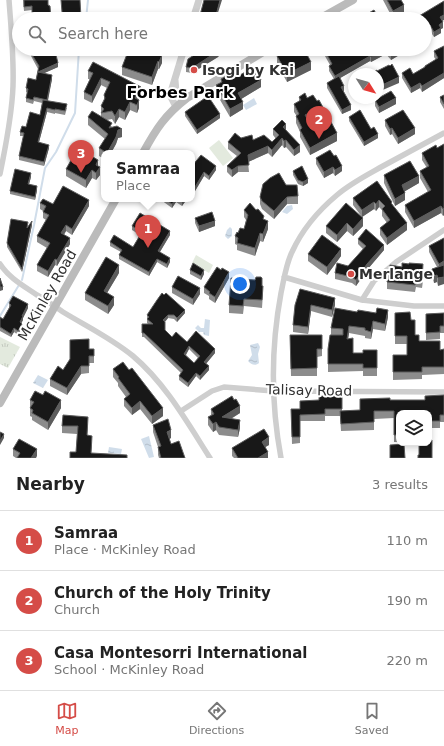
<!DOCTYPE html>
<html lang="en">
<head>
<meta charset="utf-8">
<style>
	body { margin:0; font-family:"DejaVu Sans",sans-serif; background:#f6f6f6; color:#222 }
	.controls { position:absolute; right:12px; bottom:12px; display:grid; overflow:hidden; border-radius:8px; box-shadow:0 2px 6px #0003 }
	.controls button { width:36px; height:36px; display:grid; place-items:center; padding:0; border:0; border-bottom:1px solid #e0e0e0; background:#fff; color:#222; font:20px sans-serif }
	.compass { position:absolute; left:348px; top:68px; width:36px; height:36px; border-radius:50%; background:#fff; box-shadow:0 2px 6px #0003; rotate:127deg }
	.you { position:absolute; left:240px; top:284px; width:14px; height:14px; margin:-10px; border:3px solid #fff; border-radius:50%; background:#1a73e8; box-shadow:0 0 0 6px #1a73e833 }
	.badge { display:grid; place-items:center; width:26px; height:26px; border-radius:50%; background:#d54c47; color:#fff; font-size:13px; font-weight:700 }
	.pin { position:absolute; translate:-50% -33px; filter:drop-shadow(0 1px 2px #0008) }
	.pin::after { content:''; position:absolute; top:21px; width:14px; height:12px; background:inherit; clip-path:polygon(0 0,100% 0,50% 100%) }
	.popup { position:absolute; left:101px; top:150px; width:94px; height:52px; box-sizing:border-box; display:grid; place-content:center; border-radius:8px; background:#fff; filter:drop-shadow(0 1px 3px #0005); font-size:13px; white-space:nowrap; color:#767676 }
	.popup b { font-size:15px; color:#222 }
	.popup::after { content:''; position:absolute; left:50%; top:100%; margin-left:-8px; border:8px solid transparent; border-top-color:#fff }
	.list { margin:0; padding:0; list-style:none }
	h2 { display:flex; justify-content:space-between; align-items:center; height:52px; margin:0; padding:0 16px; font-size:17px }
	h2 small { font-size:13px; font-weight:400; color:#767676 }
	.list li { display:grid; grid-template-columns:26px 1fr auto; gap:12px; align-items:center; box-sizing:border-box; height:60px; padding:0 16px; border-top:1px solid #e0e0e0 }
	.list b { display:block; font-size:15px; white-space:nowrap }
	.list p { margin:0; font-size:13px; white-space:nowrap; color:#767676 }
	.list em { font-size:13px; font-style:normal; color:#767676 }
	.icon { flex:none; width:22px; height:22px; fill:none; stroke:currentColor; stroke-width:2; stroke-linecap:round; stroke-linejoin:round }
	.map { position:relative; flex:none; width:444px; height:458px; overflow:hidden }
	.search { position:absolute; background:#fff; box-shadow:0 2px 6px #0003; left:12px; right:12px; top:12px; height:44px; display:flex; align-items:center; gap:10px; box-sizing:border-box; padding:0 14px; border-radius:22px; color:#767676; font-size:15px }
	.sheet { height:232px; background:#fff }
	nav { display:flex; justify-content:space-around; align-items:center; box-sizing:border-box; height:56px; border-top:1px solid #e0e0e0; background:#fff; font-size:11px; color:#767676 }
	nav a { display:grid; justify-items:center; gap:2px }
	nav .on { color:#d54c47 }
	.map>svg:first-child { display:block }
</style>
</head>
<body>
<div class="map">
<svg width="444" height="458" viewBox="0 0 444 458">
	<defs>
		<pattern id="park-tufts" width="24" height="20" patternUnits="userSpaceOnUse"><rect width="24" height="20" fill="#e3eade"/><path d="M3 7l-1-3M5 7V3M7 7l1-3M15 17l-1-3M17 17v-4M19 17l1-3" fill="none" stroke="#c3c9bf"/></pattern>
		<pattern id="water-ripples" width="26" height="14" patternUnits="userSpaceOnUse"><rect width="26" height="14" fill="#d0ddea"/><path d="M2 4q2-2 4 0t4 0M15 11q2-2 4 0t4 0" fill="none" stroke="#b3bec9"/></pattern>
	</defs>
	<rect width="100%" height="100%" fill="#fff"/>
	<path fill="#e3eade" d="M219 140 233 158 223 166 209 148Z
		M196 255 213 265 209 273 192 263Z"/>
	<path fill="url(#park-tufts)" d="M0 337 20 347 8 368 0 364Z"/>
	<path fill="url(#water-ripples)" d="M254 98 257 104 246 110 243 105Z
		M292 205 293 209 287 214 282 212 287 206Z
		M230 227 232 229V236L228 239 225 236 227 230Z
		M205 319 210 320 209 336 204 335 203 332H199L195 328 198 325 201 328H204Z
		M258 343 260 347 258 354 259 363C256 366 251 365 248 361L252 355 250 345Z
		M38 375 48 380 43 388 33 383Z
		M149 436 154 457 149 458 141 439Z
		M109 447 122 449 121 454 108 453Z"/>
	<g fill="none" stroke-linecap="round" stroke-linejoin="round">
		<path stroke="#d0ddea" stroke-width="2" d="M86 19 88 0
			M22 280 34 225 45 168 56 152 75 113 79 49
			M0 316 19 285"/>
		<path stroke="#cecece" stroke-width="5.5" d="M0 174C6 145 12 115 13 86 14 57 11 28 9 0
			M0 264C9 278 24 286 37 295 46 300 54 306 63 312 86 326 111 338 133 356 165 383 187 422 210 458
			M284 277 362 300 414 306H444
			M362 300 374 281 396 262 444 230
			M181 411 212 391 224 387 274 391 444 392
			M281 458C271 404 271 347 281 293 284 279 286 264 292 252 302 230 319 210 337 195 351 183 367 175 383 166 403 155 424 144 444 133"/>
		<path stroke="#cecece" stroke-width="7" d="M193 19 199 0
			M175 80 176 92 179 96 187 98
			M176 107 170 95 184 49"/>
		<path stroke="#bbb" stroke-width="8" d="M319 19 353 0
			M143 153C156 129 165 115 187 98L268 49
			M0 403 116 199"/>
	</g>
	<path fill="#8c8c8c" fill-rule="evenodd" d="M23 0H48V5L32 10 24 11Z
		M383 0H401L404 13 393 19Z
		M444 1 442 21 443 28 441 29V33L434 37 430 31 425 34Z
		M444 46V78L422 92 420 88 411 93 402 78V73L413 74 425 67V66L436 60 434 57V51Z
		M31 49 58 67 44 73 52 79 48 101 67 108 65 115 55 113V114L47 112 39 142 49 148 44 166 19 160V156L24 136H20V132L40 115 42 103 34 101 33 104 26 102V98L28 93 26 92V88L36 80 38 69 31 56Z
		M129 49H161L159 55 162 63 159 69H158L152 85 122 75V67Z
		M201 49H224L218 57 192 73 186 72V67L202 50Z
		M282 49H304L311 70 287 82 277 64V56L282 54Z
		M321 49H348L350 53 357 49H401V54L391 60 386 54 371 62 370 61 340 78 344 91H343L351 110 342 114 327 88V83L334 79 329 71V66L330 65Z
		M88 71 141 95 138 100 139 108 137 113 130 110 125 120 119 117 115 124 112 119 107 120 112 127 122 137 118 138 116 144 111 153H104V159L99 156V148L105 139 88 125V117H101V106L104 102V95L107 88 101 85 92 103 84 99V92L90 79H88Z
		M240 75 261 87 241 99 243 109 230 117 216 93V85L221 83V79Z
		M313 95 337 141 310 155 300 137V132L296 123V115L294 112V104L299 102V97L307 98ZM317 116 319 120 310 124 308 121Z
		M444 95V109L440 102V97Z
		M375 100 396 104 379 113 375 106Z
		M185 112 220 118 197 134 185 116Z
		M349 117 378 138 364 146 349 121Z
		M385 120 415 134 398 144 392 134 390 135 385 126Z
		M273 129 286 130 300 152 294 156 286 147 284 148 282 145 272 157 268 153 248 162 249 172H238L232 177 227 172V166L237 156 228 149V142L241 138 272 142 276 139 273 135Z
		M444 144V215L443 216 441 213 414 228 405 212V205L428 192 420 178V171L427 168 422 160V153L437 148Z
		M316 158 342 171 335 176 333 173 324 178 316 164Z
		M192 165 216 170 209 180 204 176 192 196Z
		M98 166 100 175 96 180 92 178 86 188 66 176V169Z
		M293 171 308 183 303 186 298 184 293 175Z
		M384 175 419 183 405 191V200L395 206 384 183Z
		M31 177 29 184 37 190 35 200 10 194V191Z
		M377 181 392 204 407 230 387 245 380 235V228L387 223 382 216V210L379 207 376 211 374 209 362 217 353 205V198Z
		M286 185 298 196V204H287L274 219 262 209 260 204V197Z
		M161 199H187L182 206 176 202 172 208 161 200Z
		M40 203 53 204 89 206 72 235 66 231 64 235 70 244 57 266 55 265 48 277 37 271V265L47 248 37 242V236L46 220 43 218V211L40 209Z
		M244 210 264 220 268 229 263 242 260 241 255 256 237 250V245L235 244V236L238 233 244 229 246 220 244 217Z
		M195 218 215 226 199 232 195 223Z
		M363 218V226L353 236 347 231 337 242 326 233V226Z
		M32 225 22 272 7 247V243L28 227Z
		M132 226 170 235 160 252 170 262 167 268 157 262 149 276 119 259V255L121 252 110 246V242L133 247 140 235 132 230Z
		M444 238 438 286 437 282 434 283 432 276V269L437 267 429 252V246Z
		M358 239 384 250 367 270 356 286 352 283 335 279V273L348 266 363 249 358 244Z
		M308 254 341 256 327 275 308 261Z
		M190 270 204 274 201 280 190 274Z
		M221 270 229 278 215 303 209 299V296L204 293V287Z
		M423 272 422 288 416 287 415 292 387 289V282Z
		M119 273 107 293 114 305 108 314 85 300V293Z
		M262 286 263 293 262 308 244 306 243 314 229 313V305Z
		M172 287 200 294 193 305 172 293Z
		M300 289 335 305 332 317 311 311 308 334 293 332V325Z
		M9 303 28 308 23 318V320L21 323 22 328 18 335 14 332 11 337 0 331V318L3 319 9 308Z
		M185 313 177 322 174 319 168 318 165 322V331L172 337 215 353 206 364 209 370 200 380 196 376 188 387 179 380V376L181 373 144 337H142V324H148L147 323V315ZM189 349 198 358 194 363 186 355Z
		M395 313 411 320 415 335 419 341 440 350 444 349V374L422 375V379L393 380V355H407V344H395Z
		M444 313V333H440V339L426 340V314Z
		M388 317 385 331 373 329 371 339 365 338V336L349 333 348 339 353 353H363L377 350V376H363V371L328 372V349L331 335V328Z
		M290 335H322V356L317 357V376H291Z
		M89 349H94V363H89V373L81 374 67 395 50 386V379L63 370Z
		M113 369 129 370 163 416 152 424 140 409 132 415 124 406V399L126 397 118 386V383L113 377Z
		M444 395V422H440V428H429V413H399V442H394V418L374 419V430L341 431 340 416H325V421H300V443L292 444 291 409H300L319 400 342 396V411L360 410 390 400H425Z
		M30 400 61 408 48 430 32 420V417L30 416Z
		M211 409 240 413 231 419 240 428 238 437 219 435 216 430 213 432 208 425V417L211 416Z
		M88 424 87 435 92 443 91 453 76 452 77 434 62 433V426Z
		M153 425 171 438 169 439 171 444 185 458H159L158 455V447L153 432Z
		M269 445 265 447 268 458H234L232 456V448Z
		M13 449 37 456 16 458 13 456Z"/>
	<path fill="#5d5d5d" d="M220 0H222L216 19H215Z
		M404 5V13L393 19V11Z
		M444 15V20L440 22V17Z
		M443 22V28L441 29V33L434 37V32L439 25Z
		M430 25V31L425 34V29Z
		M158 49H161L157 61V54Z
		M220 49H224L218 57 192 73V68Z
		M314 49H320L314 52Z
		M385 49H386V54L371 62V57Z
		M400 49H401V54L391 60V54Z
		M162 55V63L159 69V62Z
		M370 56V61L335 81V76Z
		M158 61V69L152 85V77Z
		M311 62V70L287 82V74Z
		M58 63V67L38 76V72Z
		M444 73V78L422 92V86Z
		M52 75V79L47 104V100Z
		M399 77V83L378 92V87Z
		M101 78V85L92 103V96Z
		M261 80V87L238 101V93Z
		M420 83V88L411 93V88Z
		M344 86V91L341 92V87Z
		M141 87V95L135 106V98Z
		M364 98H371L364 100Z
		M396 98V104L379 113V107Z
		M139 100V108L137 113V105Z
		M130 102V110L125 120V112Z
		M243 102V109L230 117V109Z
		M351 105V110L342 114V110Z
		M47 108V112L38 146V142Z
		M119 109V117L115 124V116Z
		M317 109V116L305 123V115Z
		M220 114V118L197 134V130Z
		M286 124V131L283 127Z
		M392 128V134L390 135V129Z
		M415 128V134L398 144V138Z
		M122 129V137L118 138 116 144 111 153H107L118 130Z
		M337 133V141L310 155V148Z
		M378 134V138L364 146V142Z
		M282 138V145L272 157V150Z
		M286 140V147L284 148V141Z
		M49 145V148L44 166V162Z
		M300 145V152L294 156V150Z
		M268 146V153L248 162V155Z
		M98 160V167L96 165Z
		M216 166V170L209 180V176Z
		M238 166V172L232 177V170Z
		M342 166V171L335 176V170Z
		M100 167V175L96 180V173Z
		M333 167V173L324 178V172Z
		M92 170V178L86 188V180Z
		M204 172V176L192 196V192Z
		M31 173V177L28 188V184Z
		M419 176V183L402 193V185Z
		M308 179V183L303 186V182Z
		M37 186V190L35 200V197Z
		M405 193V200L395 206V199Z
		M287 197V204L274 219V211Z
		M176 199V202L172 208V204Z
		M185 199H187L182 206V202Z
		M89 200V206L72 235V229Z
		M379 200V207L376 211V204Z
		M374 202V209L362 217V210Z
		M441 206V213L414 228V221Z
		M444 208V215L443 216V209Z
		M363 218V226L353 236V229Z
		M32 221V225L22 272V269Z
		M215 221V226L199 232V226Z
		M268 221V229L263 242V234Z
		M347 223V231L337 242V235Z
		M407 223V230L387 245V238Z
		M66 225V231L61 239V233Z
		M170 231V235L158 255V251Z
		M260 233V241L255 256V248Z
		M70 238V244L57 266V260Z
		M384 245V250L367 270 356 286V280L367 264Z
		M341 249V256L327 275V267Z
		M170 258V262L167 268V264Z
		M55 259V265L48 277V271Z
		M157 259V262L149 276V272Z
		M444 261V266L439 269V264Z
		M423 264V272L422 288V280Z
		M119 265V273L104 298V291Z
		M204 270V274L201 280V276Z
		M229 272V278L215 303V297Z
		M437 275V282L434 283V276Z
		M444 277V284L438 286V278Z
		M0 287H3V290L0 291Z
		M200 288V294L193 305V299Z
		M114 297V305L108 314V306Z
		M335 298V305L332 317V310Z
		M28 304V308L23 318V320L20 326V322L22 316Z
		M311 305V311L308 334V327Z
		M185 310V313L177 322V318Z
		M388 310V317L385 331V324Z
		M168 315V318L163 324V320Z
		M373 321V329L371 339V332Z
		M22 324V328L18 335V331Z
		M349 326V333L347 346V339Z
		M14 328V332L11 337V334Z
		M189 346V349L184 358V354Z
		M215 349V353L204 366V362Z
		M81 366V374L67 395V388Z
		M209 366V370L200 380V376Z
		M196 373V376L188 387V383Z
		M61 400V408L48 430V422Z
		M140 401V409L132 415V408Z
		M240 406V413L222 424V417Z
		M163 408V416L152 424V416Z
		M240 420V428L238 437V430Z
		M216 422V430L213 432V424Z
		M171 430V438L167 440V432Z
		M4 434V438L0 445V441Z
		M269 437V445L262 449V442Z
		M37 449V456L36 458H31Z
		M268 452V458H258Z"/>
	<path fill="#181818" stroke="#5d5d5d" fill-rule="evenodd" d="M24 0H48V5L50 6 51 19H32V6L24 7Z
		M61 0H80L81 18V19H57L62 12Z
		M204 0H220L215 19H199Z
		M387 0H401L404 5 393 11Z
		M444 1V15L440 17 443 22 439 25 441 28 434 32 430 25 425 29V19H414Z
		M374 10 379 19H369L367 14Z
		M355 14 358 19H346Z
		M444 46V73L422 86 420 83 411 88 402 73 410 68 413 74 425 67V66L438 58 434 51Z
		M31 49H53V51H55L58 63 38 72 52 75 47 100 34 97 33 100 26 98 28 89 26 88 28 78 36 80 39 66 31 53Z
		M129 49H158L157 54 162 55 159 62 158 61 152 77 122 67Z
		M203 49H220L218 51 192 68 186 67 188 59Z
		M282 49H304L311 62 287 74 277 56 284 52Z
		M324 49H348L350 53 357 49H385L371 57 370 56 335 76 329 66 332 64Z
		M387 49H400L391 54Z
		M93 62 141 87 135 98 139 100 137 105 130 102 125 112 119 109 115 116 112 111 101 113 104 109 101 106 105 98 104 95 110 82 101 78 92 96 84 92 93 73 88 71Z
		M392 64 399 77 378 87V74H372V73L377 70V71L389 65 390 66Z
		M254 67 261 80 238 93 243 102 230 109 216 85 222 82 221 79 228 75 230 78 239 72 240 75Z
		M339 76 344 86 341 87 351 105 342 110 327 83Z
		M391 91 396 98 379 107 375 100Z
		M305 93 307 98 313 95 317 101 319 100 337 133 310 148 300 130 302 128 296 116 299 114 294 104 301 100 299 97ZM317 109 322 118 310 124 305 115Z
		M444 95V104L440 97Z
		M208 96 220 114 197 130 185 112Z
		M43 100 67 104 65 111 55 109V110L47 108 38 142 49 145 44 162 19 156 24 133 20 132 22 126 26 127 30 112 40 115Z
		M360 110 371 129 374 127 378 134 364 142 349 117Z
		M403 110 415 128 398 138 392 128 390 129 385 120Z
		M92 111 112 123 109 128 117 126 122 129 118 130 116 137 107 153 99 148 108 134 88 117Z
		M282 120 286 124 283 127 300 145 294 150 286 140 284 141 282 138 272 150 268 146 248 155 249 165 238 166 232 170 227 166 241 153 228 142 235 133 241 138 252 135 253 140 264 135 272 142 279 135 273 129Z
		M444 144V208L443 209 441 206 414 221 405 205 431 190 420 171 429 166 422 153 436 145 437 148Z
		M78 148 98 160 96 165 100 167 96 173 92 170 86 180 66 169Z
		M330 150 334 156 336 155 342 166 335 170 333 167 324 172 316 158Z
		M201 155 216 166 209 176 204 172 192 192V165V166Z
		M410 161 419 176 402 185 405 193 395 199 384 175Z
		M302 166 308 179 303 182 298 180 293 171Z
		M15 169 31 173 28 184 37 186 35 197 10 191Z
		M279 173 286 185H297L298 196 287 197 274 211 262 201 260 197 263 184 270 178Z
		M377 181 392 202 391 203 407 223 387 238 380 228 390 220 382 209 385 206 379 200 376 204 374 202 362 210 353 198Z
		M63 186 89 200 72 229 66 225 61 233 70 238 57 260 55 259 48 271 37 265 50 243 37 236 49 215 43 212 46 206 40 203 43 199 53 204Z
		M165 199H176L172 204Z
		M178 199H185L182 202Z
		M250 203 256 210 258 209 264 216 263 219 268 221 263 234 260 233 255 248 237 243 238 238 235 236 237 232 238 233 240 228 244 229 248 215 244 210Z
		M346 203 363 218 353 229 347 223 337 235 326 226Z
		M212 212 215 221 199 226 195 218Z
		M140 213 170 231 158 251 170 258 167 264 157 259 149 272 119 255 122 250 110 242 114 235 133 247 142 232 132 226Z
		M11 219 28 222 27 228 32 221 22 269 7 243Z
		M366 229 384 245 367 264 356 280 352 277 335 273 337 263 348 266 366 246 358 239Z
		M322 235 341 249 327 267 308 254Z
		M444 238V261L439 264 429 246Z
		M106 257 119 265 104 291 114 297 108 306 85 293Z
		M193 263 204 270 201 276 190 270Z
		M402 263 409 264V263L423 264 422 280H416L415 285 387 282 390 265 402 267Z
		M444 265V277L438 278 437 275 434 276 432 269Z
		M217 267 221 270 222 268 229 272 215 297 209 293 210 292 204 287Z
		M178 276 200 288 193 299 172 287Z
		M256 277H261L262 278V286H263L262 300 244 299 243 306 229 305 231 278 255 280Z
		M0 278 3 287H0Z
		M300 289 335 298 332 310 311 305 308 327 293 325 295 305Z
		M162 293 164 295 166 293 185 310 177 318 174 315H168L163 320 165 322V330L172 337 176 332 187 342 196 331 215 349 204 362 209 366 200 376 196 373 188 383 179 376 183 370 144 333H142V324H153L147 319 149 317 147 315 157 300ZM189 346 200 356 194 363 184 354Z
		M13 296 28 304 22 316H23L20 322 22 324 18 331 14 328 11 334 0 327V317L3 319 11 305 9 303Z
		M335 308 357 312 358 310 376 313 377 308 388 310 385 324 373 321 371 332 365 330V328L349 326 347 339 353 338V353H363V350H377V368H363V364H328V349L330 335H343V329L331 328Z
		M410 312 411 320H415V335H419V341H440V350L444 349V367H422V372H393V355H407V336H395V313Z
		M444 313V326H440V332L426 333V314Z
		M290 335H322V349H317V368L291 369Z
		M89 339V349H94V356H89V366H81L67 388 50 379 58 366 63 370 70 359V340Z
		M123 362 129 370 132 368 163 408 152 416 140 401 132 408 124 399 130 394 118 378 119 377 113 369Z
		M35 391 43 395 45 391 61 400 48 422 32 413 33 410 30 408 34 402 30 400Z
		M444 395V415H440V421H429V413H399V435H394V411H374V422L341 424 340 411 360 410V399L390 398V400H425V396Z
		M232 396 234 400 236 399 240 406 222 417 240 420 238 430 219 427 216 422 213 424 208 417 214 414 211 409Z
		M319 396H342V409H325V414L300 415V437H292L291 409H300V401L319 400Z
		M63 415 88 417 87 435 92 436 91 453 127 455V458H70V452H76L78 426H62Z
		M168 419 171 430 167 432 171 444 179 441 185 458H161L158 447 161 446 153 425Z
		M264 429 269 437 262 442 268 452 258 458H238L232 448Z
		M0 432 4 434 0 441Z
		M19 439 37 449 31 458H17L20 453 13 449Z
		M429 440H432V458H418V455H419V443H429Z
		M404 444 405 458H390V445Z"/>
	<g fill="#d54c47" stroke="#fff" stroke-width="1.5">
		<circle cx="194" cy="70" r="4"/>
		<circle cx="351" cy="274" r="4"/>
	</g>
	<g text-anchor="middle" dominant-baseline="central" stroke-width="4" stroke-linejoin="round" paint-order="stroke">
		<g font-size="14" font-weight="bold" fill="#313131" stroke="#fff" text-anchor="start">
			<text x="202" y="70">Isogi by Kai</text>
			<text x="359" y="274">Merlange</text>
		</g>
		<g font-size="14" fill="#313131" stroke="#fff">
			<text transform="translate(47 295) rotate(-60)">McKinley Road</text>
			<text transform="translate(309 390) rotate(1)">Talisay Road</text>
		</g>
		<g font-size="16" font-weight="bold" fill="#000" stroke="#fff">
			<text x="180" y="92">Forbes Park</text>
		</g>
	</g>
</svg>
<div class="controls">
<button><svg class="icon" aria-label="layers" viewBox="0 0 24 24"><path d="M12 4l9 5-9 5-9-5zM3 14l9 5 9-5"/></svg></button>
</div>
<svg class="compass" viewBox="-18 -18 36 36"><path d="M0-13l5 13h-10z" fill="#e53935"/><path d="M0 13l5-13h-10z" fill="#767676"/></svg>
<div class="you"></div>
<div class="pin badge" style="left:148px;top:248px">1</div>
<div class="popup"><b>Samraa</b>Place</div>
<div class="pin badge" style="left:319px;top:139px">2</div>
<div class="pin badge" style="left:81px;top:173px">3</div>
<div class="search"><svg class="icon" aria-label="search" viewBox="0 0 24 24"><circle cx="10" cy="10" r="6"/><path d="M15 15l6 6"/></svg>Search here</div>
</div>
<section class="sheet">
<h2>Nearby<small>3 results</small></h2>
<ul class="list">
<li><span class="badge">1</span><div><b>Samraa</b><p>Place · McKinley Road</p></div><em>110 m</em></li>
<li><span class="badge">2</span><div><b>Church of the Holy Trinity</b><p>Church</p></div><em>190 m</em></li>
<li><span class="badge">3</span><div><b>Casa Montesorri International</b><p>School · McKinley Road</p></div><em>220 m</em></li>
</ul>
</section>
<nav>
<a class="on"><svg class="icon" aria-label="map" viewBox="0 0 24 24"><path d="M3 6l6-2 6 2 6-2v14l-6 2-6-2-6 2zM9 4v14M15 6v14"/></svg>Map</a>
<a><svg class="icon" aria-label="directions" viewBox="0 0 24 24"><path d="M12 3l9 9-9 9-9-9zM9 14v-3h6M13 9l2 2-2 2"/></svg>Directions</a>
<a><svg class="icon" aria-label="saved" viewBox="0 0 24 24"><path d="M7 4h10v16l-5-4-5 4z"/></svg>Saved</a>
</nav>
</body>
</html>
